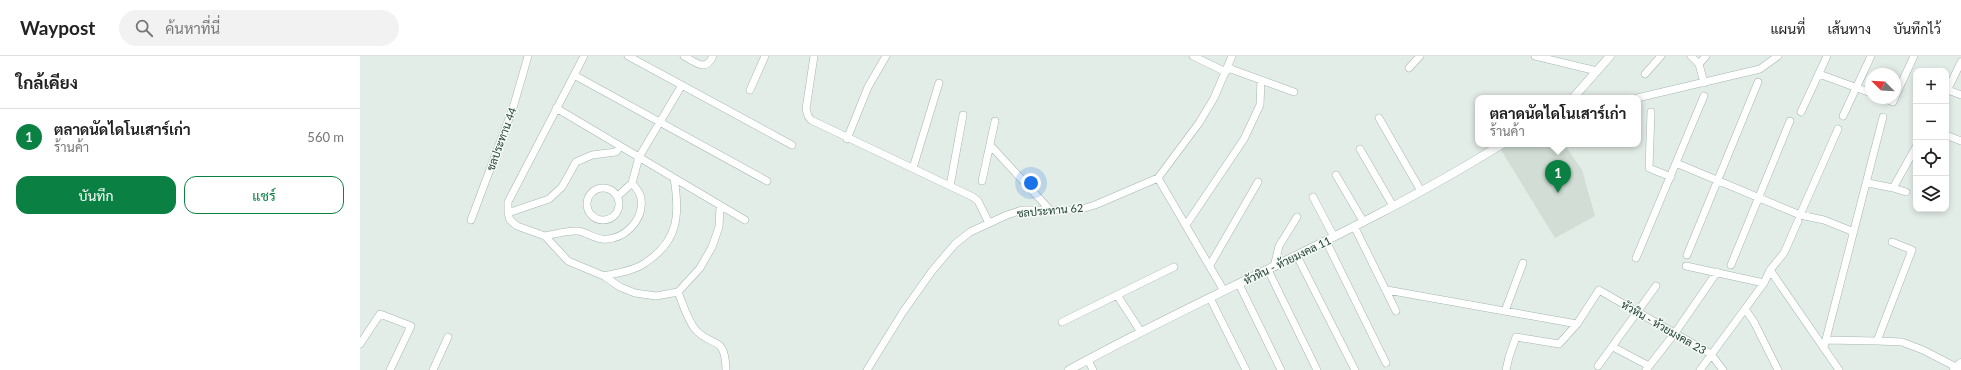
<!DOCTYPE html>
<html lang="th">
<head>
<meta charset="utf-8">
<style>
	body { margin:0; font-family:Lato,Sarabun,sans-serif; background:#f2f2f2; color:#222 }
	.controls { position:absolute; right:12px; top:12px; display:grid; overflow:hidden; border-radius:8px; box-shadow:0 2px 6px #0003 }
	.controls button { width:36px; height:36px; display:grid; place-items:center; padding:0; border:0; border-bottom:1px solid #e0e0e0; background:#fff; color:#222; font:20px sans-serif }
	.compass { position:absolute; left:1505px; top:12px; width:36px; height:36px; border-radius:50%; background:#fff; box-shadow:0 2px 6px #0003; rotate:294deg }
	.you { position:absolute; left:671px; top:127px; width:14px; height:14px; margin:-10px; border:3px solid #fff; border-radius:50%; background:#1a73e8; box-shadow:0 0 0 6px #1a73e833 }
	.badge { display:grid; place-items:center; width:26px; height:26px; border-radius:50%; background:#0b8043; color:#fff; font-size:13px; font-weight:700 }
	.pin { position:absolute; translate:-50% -33px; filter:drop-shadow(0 1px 2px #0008) }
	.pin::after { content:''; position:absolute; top:21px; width:14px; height:12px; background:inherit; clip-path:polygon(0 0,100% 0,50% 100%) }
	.popup { position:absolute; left:1115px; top:39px; width:166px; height:52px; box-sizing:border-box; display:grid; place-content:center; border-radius:8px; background:#fff; filter:drop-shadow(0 1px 3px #0005); font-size:13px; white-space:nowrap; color:#767676 }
	.popup b { font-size:15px; color:#222 }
	.popup::after { content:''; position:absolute; left:50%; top:100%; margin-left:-8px; border:8px solid transparent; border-top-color:#fff }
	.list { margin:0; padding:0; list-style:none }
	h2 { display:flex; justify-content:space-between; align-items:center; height:52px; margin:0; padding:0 16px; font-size:17px }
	h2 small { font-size:13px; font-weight:400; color:#767676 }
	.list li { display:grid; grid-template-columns:26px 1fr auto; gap:12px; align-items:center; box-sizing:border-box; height:56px; padding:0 16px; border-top:1px solid #e0e0e0 }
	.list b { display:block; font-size:15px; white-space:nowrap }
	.list p { margin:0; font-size:13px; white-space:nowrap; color:#767676 }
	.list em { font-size:13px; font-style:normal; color:#767676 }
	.actions { display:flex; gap:8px; padding:12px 16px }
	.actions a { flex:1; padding:9px 0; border:1px solid #0b8043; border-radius:12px; text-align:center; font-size:14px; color:#0b8043 }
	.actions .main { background:#0b8043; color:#fff }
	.icon { flex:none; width:22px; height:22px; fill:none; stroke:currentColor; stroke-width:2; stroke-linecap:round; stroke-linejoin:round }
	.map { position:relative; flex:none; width:1601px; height:314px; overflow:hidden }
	header { display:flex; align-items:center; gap:24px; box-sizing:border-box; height:56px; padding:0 20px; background:#fff; border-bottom:1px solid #e0e0e0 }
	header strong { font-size:19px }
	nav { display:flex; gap:22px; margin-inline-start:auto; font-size:14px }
	.search { width:280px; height:36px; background:#f2f2f2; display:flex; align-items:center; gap:10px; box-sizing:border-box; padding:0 14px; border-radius:22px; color:#767676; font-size:15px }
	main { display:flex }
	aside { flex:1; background:#fff }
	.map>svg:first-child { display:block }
</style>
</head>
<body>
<header>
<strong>Waypost</strong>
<div class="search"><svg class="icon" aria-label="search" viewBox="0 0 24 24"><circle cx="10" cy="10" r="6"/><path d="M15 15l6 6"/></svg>ค้นหาที่นี่</div>
<nav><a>แผนที่</a><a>เส้นทาง</a><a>บันทึกไว้</a></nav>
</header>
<main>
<aside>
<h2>ใกล้เคียง<small></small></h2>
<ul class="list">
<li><span class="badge">1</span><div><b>ตลาดนัดไดโนเสาร์เก่า</b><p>ร้านค้า</p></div><em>560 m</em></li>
</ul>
<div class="actions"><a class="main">บันทึก</a><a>แชร์</a></div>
</aside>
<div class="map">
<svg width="1601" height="314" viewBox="0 0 1601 314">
	<rect width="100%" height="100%" fill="#e3ede7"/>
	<path fill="#d1ddd5" d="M1151 88H1204L1222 114 1235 160 1195 182 1141 94Z"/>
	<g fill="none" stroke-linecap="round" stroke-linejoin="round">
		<g stroke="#a5b6ad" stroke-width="8">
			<path id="minor" d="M224 0 148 146V157L150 164 157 170 185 180 208 205 244 220 260 231 275 237 296 240 318 236 340 212 352 191 359 171 360 150
				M268 0 432 89
				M324 0C336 7 346 16 353 0
				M454 0 446 53 448 60 451 64 613 141 618 145 629 167
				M833 0 866 16
				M1175 0 1237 15
				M1331 0 1339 8 1344 27
				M1339 8 1346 0
				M868 12 934 36
				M1049 12 1060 0
				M1285 18 1301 0
				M1459 18 1511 37
				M214 19 407 125
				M390 34 405 0
				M1588 34 1601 39
				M1586 37 1601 6
				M1535 41 1554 0
				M1277 42 1400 13 1418 0
				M1523 42 1533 46 1535 42
				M196 52 385 164
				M1291 56 1289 112 1311 121
				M1441 56 1467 0
				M1483 60 1511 0
				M1019 62 1061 135
				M1586 79 1601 85
				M487 83 508 31 526 0
				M630 89 690 154
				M1000 93 1033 150
				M1316 107 1440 159 1464 164 1494 176
				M553 112 579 27
				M976 119 1003 165
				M798 122 864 235
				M622 125 635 65
				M1508 127 1533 132 1556 91
				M590 130 603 59
				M227 148a16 16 0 1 1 32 0a16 16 0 1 1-32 0Z
				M1533 132 1546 136
				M258 140 272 127 279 101 322 29
				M953 141 974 181
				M148 157 189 143 202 131 216 106 232 99 256 96 260 90
				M1440 159 1478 73
				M111 164 153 52 168 0
				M826 169 884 83 900 49 901 24
				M994 170 1036 255
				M185 180C195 178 208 174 218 175 226 176 233 182 242 183 264 185 284 164 281 143 281 137 275 131 272 127
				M966 185 1026 307
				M1532 186 1552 194 1517 285 1542 286 1563 294 1598 312
				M1327 199 1398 26
				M937 200 995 314
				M1276 202 1344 40
				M850 209 898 126
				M1371 209 1430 65
				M1326 210 1404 227
				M914 211 919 190 937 161
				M908 214 957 314
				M1410 214 1479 314
				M244 220C257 217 274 215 285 207 319 185 320 158 314 122
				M879 228 921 314
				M1027 234 1217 268
				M318 236C323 248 327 263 335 273 352 293 365 277 366 314
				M757 239 781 276
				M850 242 886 314
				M1385 253 1394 266 1418 314
				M1145 255 1163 207
				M702 266 814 211
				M1467 284 1517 285
				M0 288 20 258 51 270 30 314
				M1253 291 1289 310
				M1464 291 1523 61
				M728 304 733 314
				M1238 310 1296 230
				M73 314 88 281
				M507 314 543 256 572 215 595 188 610 176 647 159 662 154H718L735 149 798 122 839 67 854 42 872 0
				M1146 314 1149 301 1156 281 1199 288 1217 268 1239 234 1351 298 1363 314
				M1286 314 1315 277 1357 216
				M1340 314 1404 227 1410 214 1424 197 1438 165"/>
		</g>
		<g stroke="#a5b6ad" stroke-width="9">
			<path id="tertiary" d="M1213 42 1250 0
				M709 314C852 235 1003 175 1142 88"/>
		</g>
		<g stroke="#a1baac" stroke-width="11">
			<path id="secondary" d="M1595 314 1601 308"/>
		</g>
		<use href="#minor" stroke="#fff" stroke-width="7"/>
		<use href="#tertiary" stroke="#fff" stroke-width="8"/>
		<use href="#secondary" stroke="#fff" stroke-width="10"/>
	</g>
	<g text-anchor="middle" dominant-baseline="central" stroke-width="3" stroke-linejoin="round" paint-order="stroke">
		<g font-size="11" fill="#224032" stroke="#f4faf6">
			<text transform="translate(141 83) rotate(-70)">ชลประทาน 44</text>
			<text transform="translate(690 154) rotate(-5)">ชลประทาน 62</text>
			<text transform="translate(927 204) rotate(-26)">หัวหิน - ห้วยมงคล 11</text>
			<text transform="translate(1304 271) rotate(30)">หัวหิน - ห้วยมงคล 23</text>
		</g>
	</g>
</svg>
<div class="controls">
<button>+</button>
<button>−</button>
<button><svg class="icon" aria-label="locate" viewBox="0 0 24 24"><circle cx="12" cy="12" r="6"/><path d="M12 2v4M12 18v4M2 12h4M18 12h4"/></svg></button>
<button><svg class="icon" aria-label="layers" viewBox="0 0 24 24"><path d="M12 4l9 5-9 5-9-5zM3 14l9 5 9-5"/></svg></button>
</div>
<svg class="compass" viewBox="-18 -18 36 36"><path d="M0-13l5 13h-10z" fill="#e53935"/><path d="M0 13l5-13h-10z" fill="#767676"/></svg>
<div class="you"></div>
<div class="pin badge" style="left:1198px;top:137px">1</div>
<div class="popup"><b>ตลาดนัดไดโนเสาร์เก่า</b>ร้านค้า</div>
</div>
</main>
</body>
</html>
